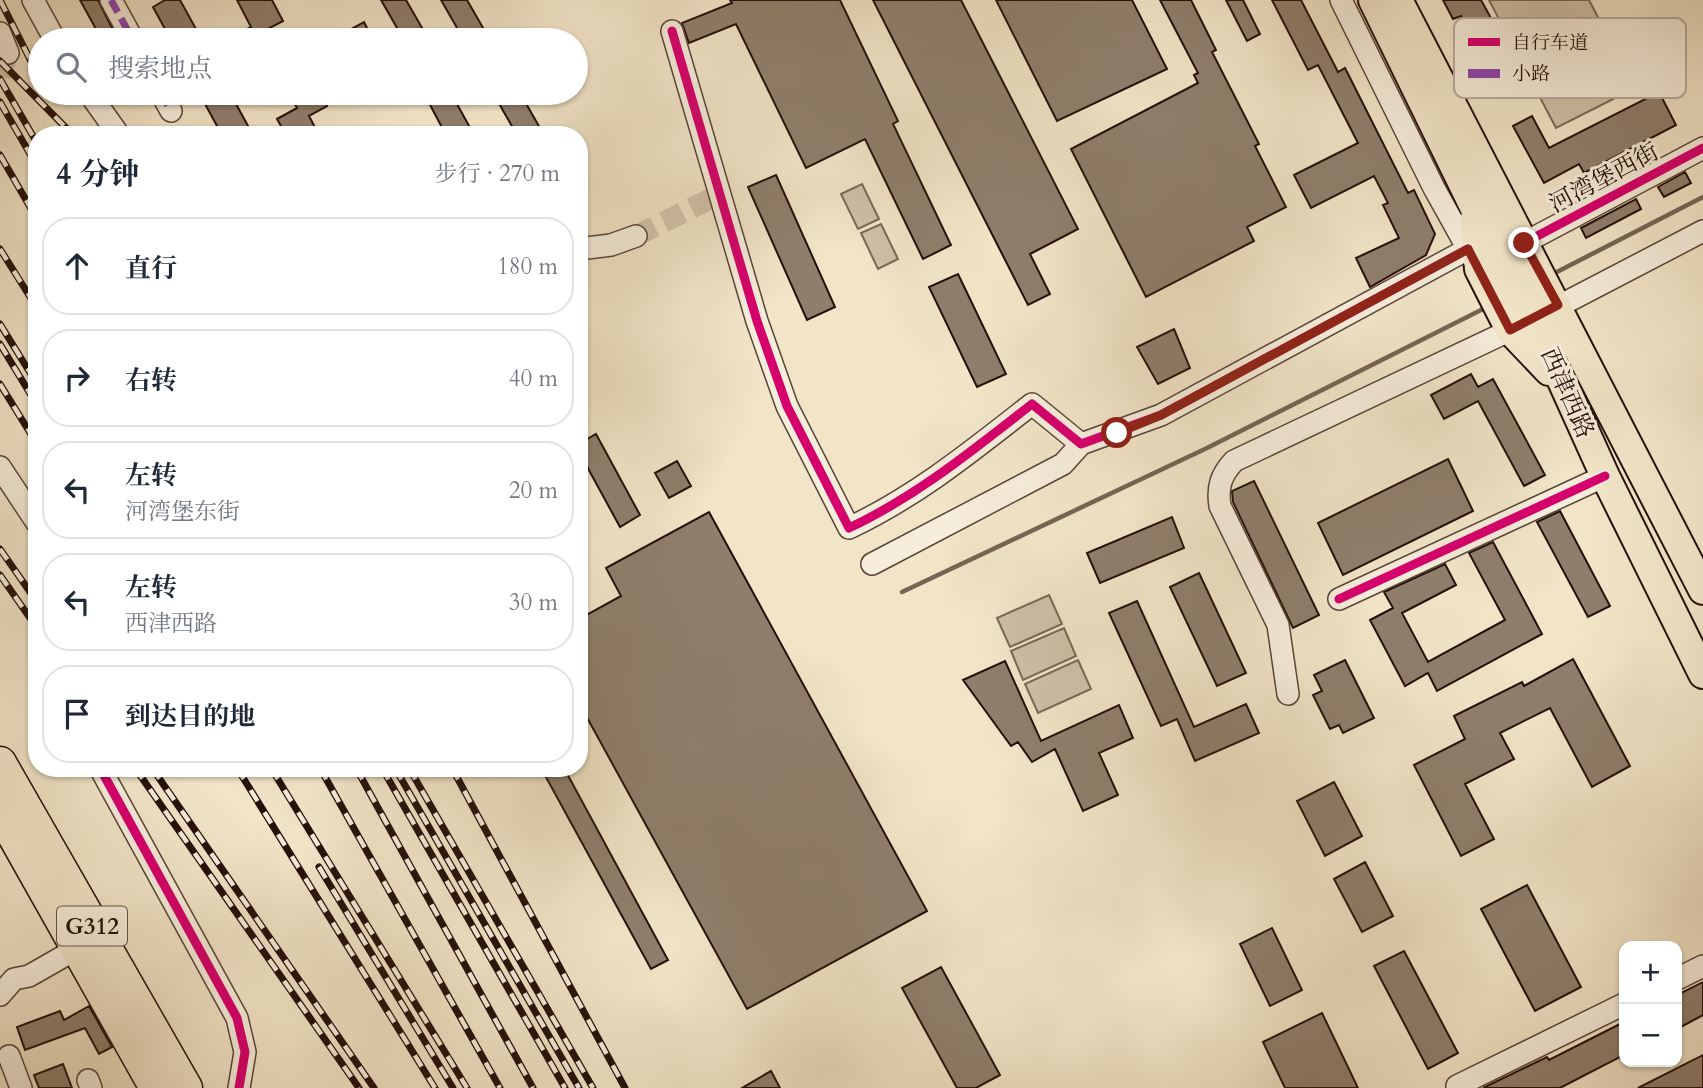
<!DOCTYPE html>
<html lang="zh">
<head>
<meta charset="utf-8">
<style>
	body { margin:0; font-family:Cardo,"Noto Serif SC",serif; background:#f2f2f3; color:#1f2937 }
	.controls { position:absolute; right:21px; bottom:21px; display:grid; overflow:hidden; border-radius:14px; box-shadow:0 2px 5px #0004 }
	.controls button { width:63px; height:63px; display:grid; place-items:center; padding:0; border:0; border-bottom:2px solid #e0e1e3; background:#fff; color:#1f2937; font:35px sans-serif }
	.stop { position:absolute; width:21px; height:21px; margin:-16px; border:5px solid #8f2418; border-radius:50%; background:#fff }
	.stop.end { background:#8f2418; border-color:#fff; box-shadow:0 2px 7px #0008 }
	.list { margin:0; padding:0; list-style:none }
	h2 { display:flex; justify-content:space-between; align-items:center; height:91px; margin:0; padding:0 28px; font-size:30px }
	h2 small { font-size:23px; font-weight:400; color:#747a83 }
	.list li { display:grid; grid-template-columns:46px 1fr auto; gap:21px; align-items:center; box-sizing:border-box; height:98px; margin:0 14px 14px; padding:0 14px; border:2px solid #e0e1e3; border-radius:28px }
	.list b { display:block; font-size:26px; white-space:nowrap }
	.list p { margin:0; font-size:23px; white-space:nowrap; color:#747a83 }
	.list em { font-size:23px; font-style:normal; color:#747a83 }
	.icon { flex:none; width:38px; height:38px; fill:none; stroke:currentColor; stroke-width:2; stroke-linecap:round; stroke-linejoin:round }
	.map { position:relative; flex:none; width:1703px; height:1088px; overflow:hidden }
	.search { position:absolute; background:#fff; box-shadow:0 2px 5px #0004; left:28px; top:28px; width:560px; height:77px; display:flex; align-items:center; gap:18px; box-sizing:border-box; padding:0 24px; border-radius:38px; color:#747a83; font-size:26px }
	.panel { position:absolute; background:#fff; box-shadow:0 2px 5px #0004; left:28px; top:126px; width:560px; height:651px; border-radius:28px }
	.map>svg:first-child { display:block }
</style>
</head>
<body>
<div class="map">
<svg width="1703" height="1088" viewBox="0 0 1703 1088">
	<rect width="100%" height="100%" fill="#f1e4c7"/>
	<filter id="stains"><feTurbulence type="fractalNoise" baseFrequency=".00286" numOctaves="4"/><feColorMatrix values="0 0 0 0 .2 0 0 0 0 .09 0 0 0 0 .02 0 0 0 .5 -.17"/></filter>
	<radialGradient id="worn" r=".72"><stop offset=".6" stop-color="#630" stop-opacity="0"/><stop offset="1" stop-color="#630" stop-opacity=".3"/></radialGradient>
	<path fill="#cec0a7" stroke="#7a6858" stroke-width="2" d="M1489 0H1589L1635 88 1556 128Z
		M862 184 879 219 858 229 841 194Z
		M881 224 898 259 878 269 861 233Z
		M1049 595 1062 624 1010 647 997 618Z
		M1064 628 1076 656 1023 680 1011 651Z
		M1078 660 1091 689 1038 713 1025 684Z"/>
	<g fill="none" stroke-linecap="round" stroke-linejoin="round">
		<path stroke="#766454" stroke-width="4.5" d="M1551 275 1703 197
			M902 592 1205 449 1487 307"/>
	</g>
	<path fill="#8f7e6c" stroke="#251009" stroke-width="2" d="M80 0H98L118 40H102Z
		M165 0H180L202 40H171L153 7Z
		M237 0H272L283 21 258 34 262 40H226L251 27Z
		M381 0H406L429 40H404Z
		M441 0H467L490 40H464Z
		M730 0H840L898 121 893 124 951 245 923 259 865 139 806 168 736 24 689 43 682 23 732 3Z
		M873 0H961L1078 229 1030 254 1050 294 1028 305Z
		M996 0H1132L1167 69 1057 121Z
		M1160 0H1191L1216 50 1212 52 1259 144 1255 146 1286 207 1247 227 1254 241 1146 297 1071 149 1198 83 1194 75 1198 73Z
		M1226 0H1243L1260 34 1247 41Z
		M1272 0H1301L1338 72 1345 68 1408 193 1414 190 1435 234 1426 255 1370 287 1356 258 1399 238 1383 205 1388 203 1374 176 1311 208 1294 175 1358 143 1318 65 1308 70Z
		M1443 0H1481L1519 69 1495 81 1461 16 1453 19Z
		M364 22 373 40H331Z
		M1659 92 1676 125 1584 173 1579 164 1544 183 1513 126 1532 116 1549 148Z
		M199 93H230L253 135H222Z
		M289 93H320L327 106 309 116 319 135H286L277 119 297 108Z
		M447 93H451L474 135H446L429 103Z
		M493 93H520L544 135H517Z
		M1685 172 1691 183 1664 197 1658 187Z
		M776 175 835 307 807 320 748 187Z
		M1636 199 1641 209 1586 238 1581 228Z
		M958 274 1006 374 977 387 929 287Z
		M1174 329 1190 368 1158 384 1137 347Z
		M1471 374 1478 387 1493 379 1545 475 1524 486 1478 401 1444 419 1431 395Z
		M596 434 640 515 620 527 579 452V444Z
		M1448 459 1473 511 1343 575 1318 523Z
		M677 461 691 486 669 498 655 473Z
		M1254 481 1319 615 1293 628 1233 502 1232 491Z
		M1560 511 1610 606 1588 617 1537 522Z
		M709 512 927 911 747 1009 579 703V619L621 596 606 568Z
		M1172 517 1184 548 1100 583 1087 553Z
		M1493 542 1542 634 1437 691 1428 673 1405 686 1370 620 1393 608 1384 592 1445 564 1456 585 1402 613 1428 662 1505 620 1469 553Z
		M1199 573 1246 673 1217 686 1170 587Z
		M1137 601 1194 727 1246 704 1259 733 1195 761 1177 719 1161 726 1109 613Z
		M1573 659 1630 766 1592 787 1550 708 1500 733 1514 759 1465 784 1494 839 1461 856 1414 765 1465 739 1454 716 1522 682 1524 686Z
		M1345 660 1374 718 1343 733 1339 725 1330 729 1313 695 1322 691 1314 675Z
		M1005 661 1041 741 1119 705 1133 738 1099 753 1118 795 1083 811 1055 749 1032 762 1018 742 1011 746 963 680Z
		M541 768H564L668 960 651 969Z
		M1334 782 1362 836 1325 856 1297 801Z
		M1365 862 1393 916 1362 932 1334 879Z
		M1527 885 1581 987 1535 1011 1481 909Z
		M1272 928 1302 990 1270 1006 1240 944Z
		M1404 951 1458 1053 1428 1069 1374 966Z
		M941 967 1000 1075 976 1088H957L902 988Z
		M1703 982V1015L1677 1029V995Z
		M89 1006 112 1047 99 1054 85 1028 25 1050 17 1027 60 1011 64 1020Z
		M1322 1013 1358 1088H1285L1263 1042Z
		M1624 1022V1055L1560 1088H1483L1547 1057 1549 1060Z
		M1703 1055V1088H1638Z
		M63 1064 72 1088H39L34 1075Z
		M771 1071 780 1088H742Z"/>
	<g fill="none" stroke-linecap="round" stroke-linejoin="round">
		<path stroke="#d2c4aa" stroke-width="21" stroke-dasharray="21 10" stroke-linecap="butt" d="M0 76 8 53
			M636 236 712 198"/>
		<g stroke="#584538" stroke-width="24">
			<path id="minor" d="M33 0 55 40
				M111 0 133 40
				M1341 0 1434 188 1474 260
				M672 31 757 321 787 406 849 528C917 496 973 450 1032 404L1081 444 1161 415 1468 249
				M0 33 8 53
				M89 93 119 135
				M161 93 171 111
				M1524 243 1703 148
				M579 249 611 245 636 236
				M0 467 37 523
				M872 564 1063 464 1081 444
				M1339 599 1605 476
				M1288 694 1278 625 1220 506C1217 487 1221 475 1234 461L1534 319 1703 231
				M100 768 237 1018 245 1052 239 1088
				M1677 979 1703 966
				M0 995 14 979 29 976 78 948
				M9 1056 21 1088
				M88 1080 91 1088
				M1457 1086 1624 1004"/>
		</g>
		<g stroke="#251009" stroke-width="32">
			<path id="major" d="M1373 0 1483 225 1534 319 1605 476 1703 674
				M1398 0 1703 590
				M1475 218 1479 269 1510 330 1549 371"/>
		</g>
		<g stroke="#251009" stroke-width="35">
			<path id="highway" d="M0 763 186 1088
				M0 811 156 1088"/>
		</g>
		<use href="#minor" stroke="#f6eddb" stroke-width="21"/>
		<use href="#major" stroke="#f1e4c7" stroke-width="28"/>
		<use href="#highway" stroke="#f1e4c7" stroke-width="32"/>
		<g stroke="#251009" stroke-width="7">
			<path id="rail" d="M0 0 40 79
				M0 61 73 135
				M0 79 37 143
				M0 102 37 166
				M0 155 37 219
				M0 249 37 308
				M0 324 37 384
				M0 344 37 405
				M0 384 37 444
				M0 549 37 602
				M0 575 37 628
				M135 768 359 1088
				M152 768 374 1088
				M237 768 435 1088
				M271 768 467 1088
				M320 768 500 1088
				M356 768 533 1088
				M382 768 565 1088
				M395 768 579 1088
				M409 768 593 1088
				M452 768 625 1088
				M319 867 453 1088"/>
		</g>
		<use href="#rail" stroke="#f6eddb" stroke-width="4.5" stroke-dasharray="13" stroke-linecap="butt"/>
		<path stroke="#8e44ad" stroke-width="7" stroke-dasharray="14 7" stroke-linecap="butt" d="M111 0 133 40
			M161 93 171 111"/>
		<g stroke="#f6eddb" stroke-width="13">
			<path id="cycleway" d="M672 31 757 321 787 406 849 528C917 496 973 450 1032 404L1081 444 1161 415 1468 249
				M1524 243 1703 148
				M1339 599 1605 476
				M100 768 237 1018 245 1052 239 1088"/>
		</g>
		<use href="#cycleway" stroke="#d6006c" stroke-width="9"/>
	</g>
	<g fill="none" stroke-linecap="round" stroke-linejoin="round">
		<path stroke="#8f2418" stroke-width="9" d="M1117 433 1161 415 1468 249 1510 330 1558 305 1524 243"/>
	</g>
	<g text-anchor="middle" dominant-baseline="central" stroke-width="6" stroke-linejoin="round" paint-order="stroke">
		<rect fill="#f6eddb" stroke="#645248" stroke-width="2" x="57" y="906.5" width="70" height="39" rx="5"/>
		<g font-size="23" font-weight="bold" fill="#251009">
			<text x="92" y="926">G312</text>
		</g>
		<g font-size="24" fill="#251009" stroke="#f6eddb">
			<text transform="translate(1604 178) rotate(-28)">河湾堡西街</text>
			<text transform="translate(1567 393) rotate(66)">西津西路</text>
		</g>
	</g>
	<rect x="1454" y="18" width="232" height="80" rx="10" fill="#f6eddb" stroke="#b7ab9c" stroke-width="2"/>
	<rect x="1468" y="38" width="32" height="8" fill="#d6006c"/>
	<rect x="1468" y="69" width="32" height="9" fill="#8e44ad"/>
	<g font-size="19" fill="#251009">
		<text x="1512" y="49">自行车道</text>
		<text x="1512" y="80">小路</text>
	</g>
	<rect width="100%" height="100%" filter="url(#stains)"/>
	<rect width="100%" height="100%" fill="url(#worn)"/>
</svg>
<div class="controls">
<button>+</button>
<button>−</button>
</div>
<div class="stop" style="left:1117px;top:433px"></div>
<div class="stop end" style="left:1524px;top:243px"></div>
<div class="search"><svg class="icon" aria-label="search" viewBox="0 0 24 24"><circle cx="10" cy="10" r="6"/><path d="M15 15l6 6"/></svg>搜索地点</div>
<section class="panel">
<h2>4 分钟<small>步行 · 270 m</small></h2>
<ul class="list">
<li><svg class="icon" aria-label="ahead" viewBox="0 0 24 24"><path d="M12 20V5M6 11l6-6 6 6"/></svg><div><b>直行</b></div><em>180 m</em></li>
<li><svg class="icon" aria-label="right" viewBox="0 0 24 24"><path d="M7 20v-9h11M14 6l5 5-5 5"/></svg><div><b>右转</b></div><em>40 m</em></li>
<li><svg class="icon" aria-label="left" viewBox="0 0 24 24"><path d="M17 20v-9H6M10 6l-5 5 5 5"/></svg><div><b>左转</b><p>河湾堡东街</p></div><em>20 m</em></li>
<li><svg class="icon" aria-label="left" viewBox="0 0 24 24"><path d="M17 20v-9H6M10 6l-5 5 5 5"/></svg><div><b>左转</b><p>西津西路</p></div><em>30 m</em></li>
<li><svg class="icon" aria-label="arrive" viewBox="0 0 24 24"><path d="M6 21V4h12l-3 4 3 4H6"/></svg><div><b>到达目的地</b></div></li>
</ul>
</section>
</div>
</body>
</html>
